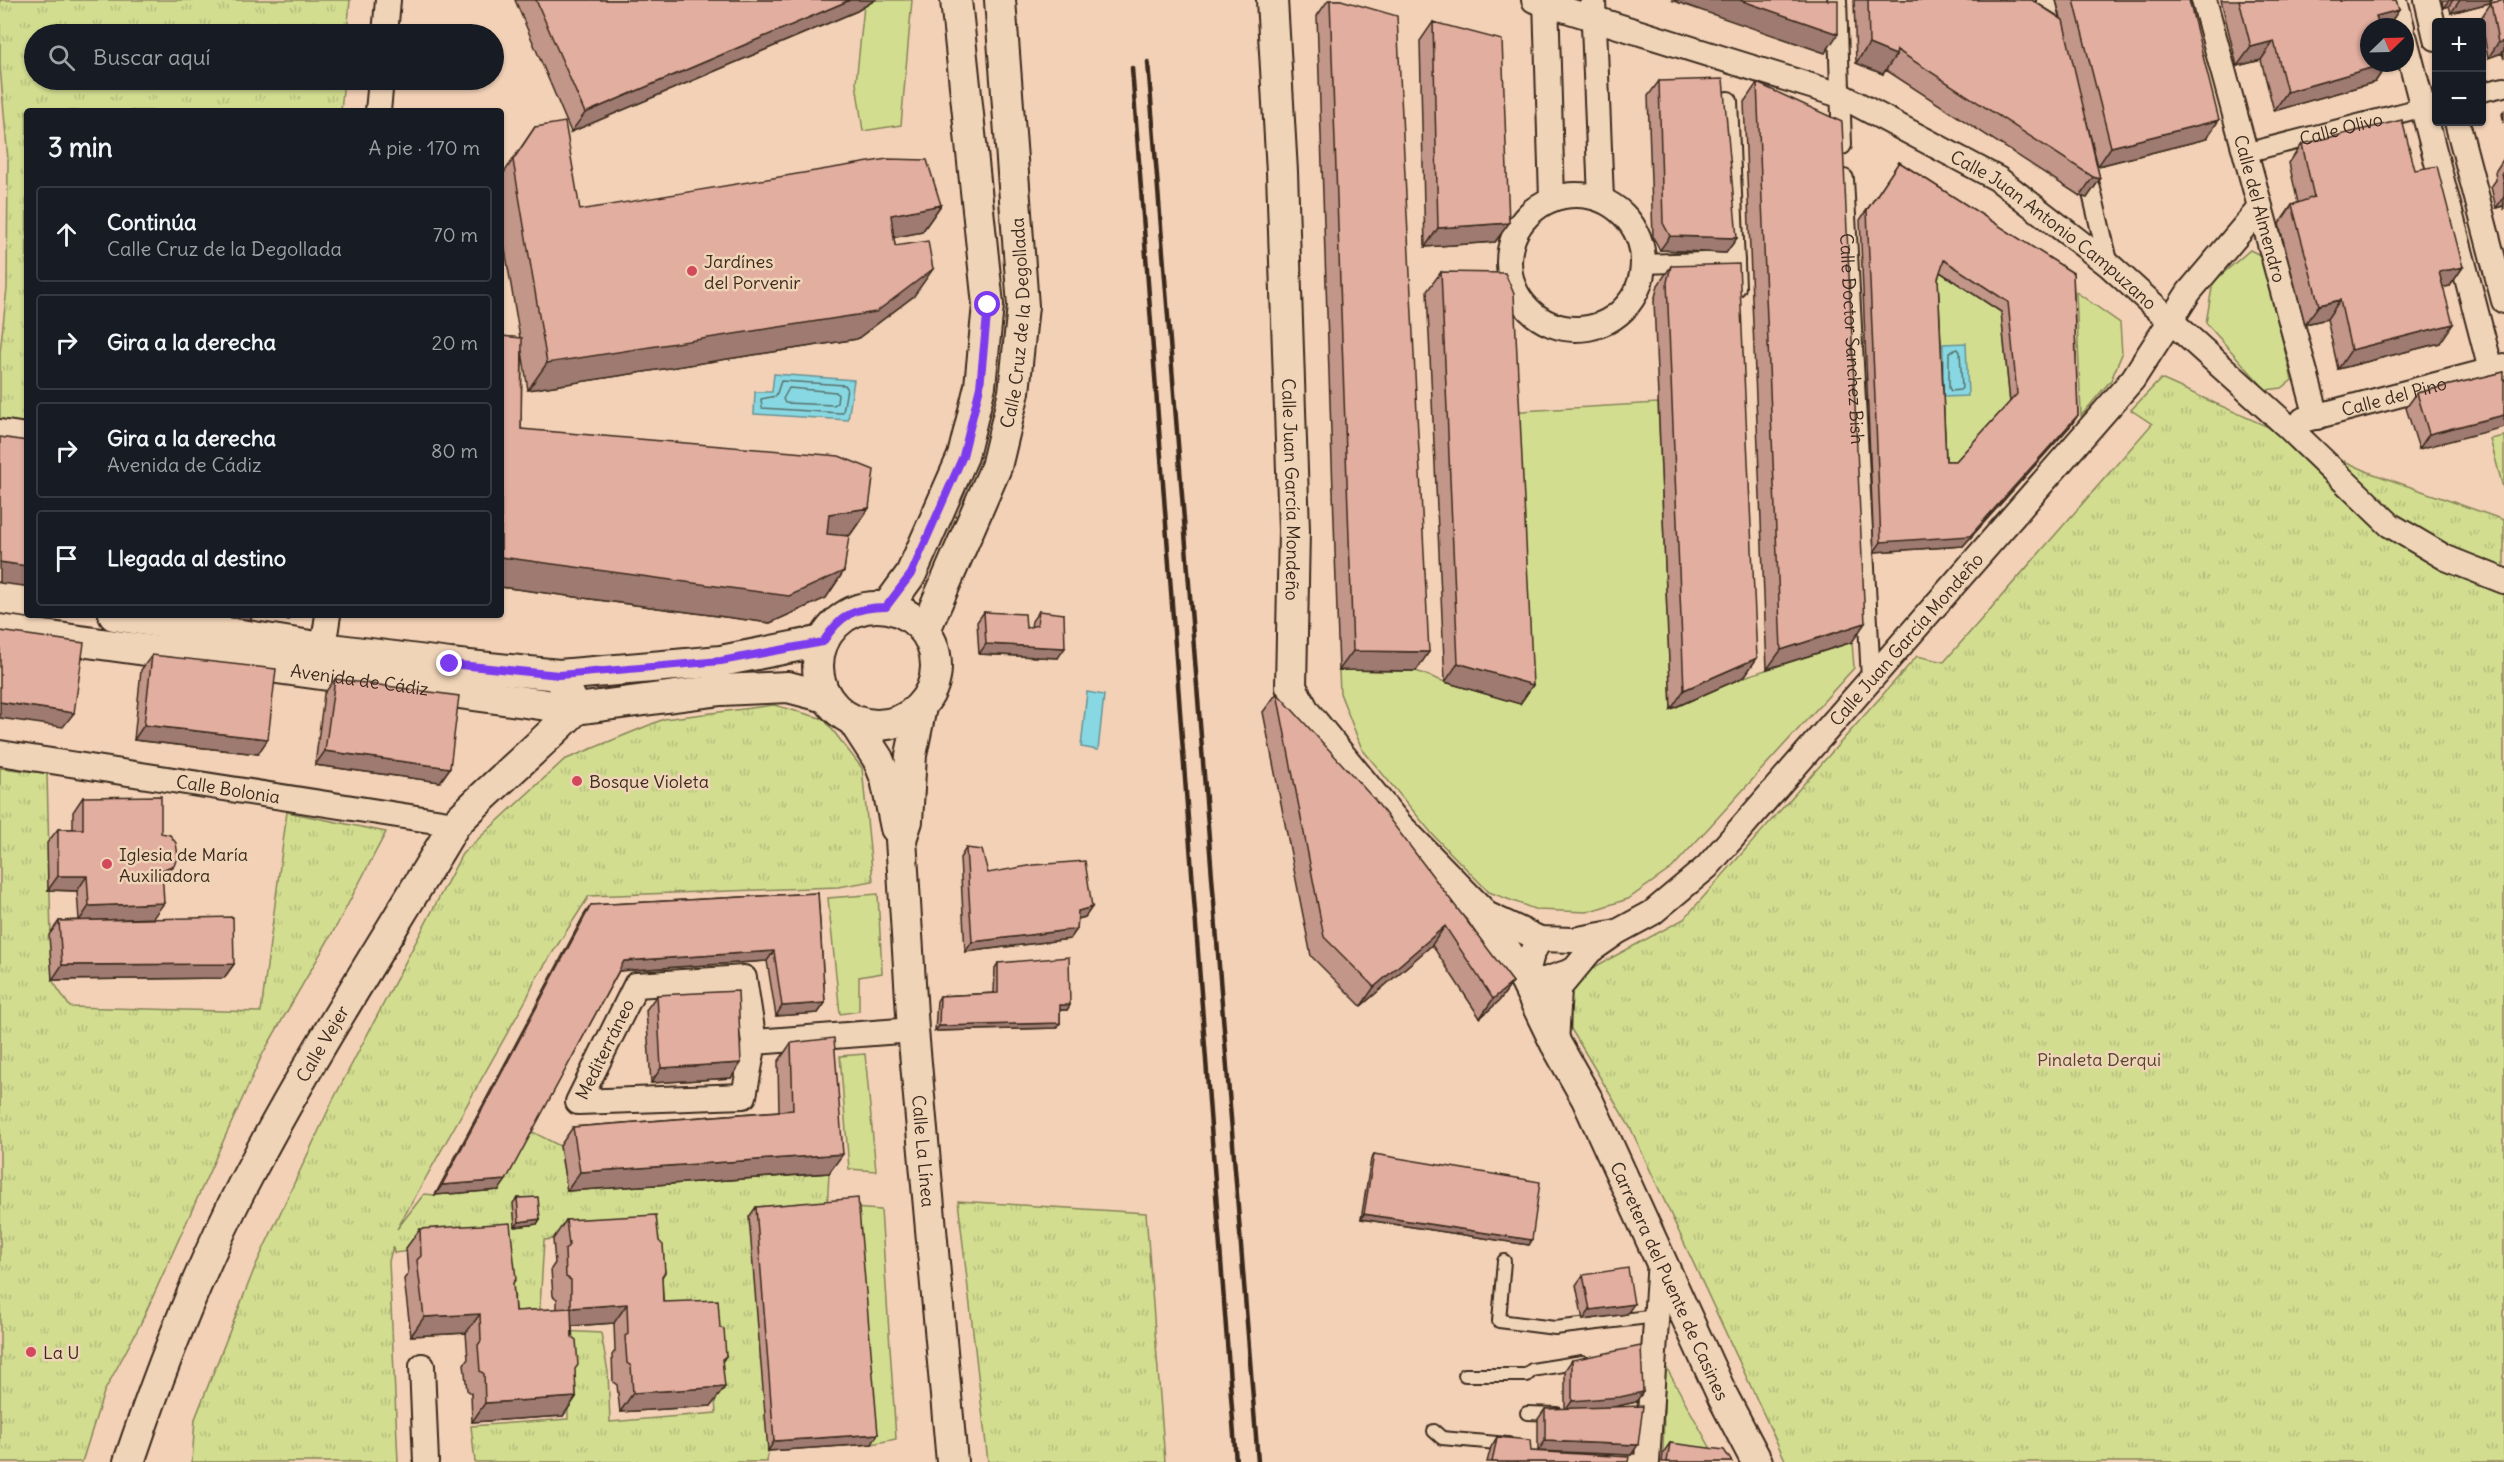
<!DOCTYPE html>
<html lang="es">
<head>
<meta charset="utf-8">
<style>
	body { margin:0; font-family:Delius,sans-serif; background:#20242c; color:#f1f3f6 }
	.controls { position:absolute; right:18px; top:18px; display:grid; overflow:hidden; border-radius:6px; box-shadow:0 2px 4px #0004 }
	.controls button { width:54px; height:54px; display:grid; place-items:center; padding:0; border:0; border-bottom:2px solid #363941; background:#171b24; color:#f1f3f6; font:30px sans-serif }
	.compass { position:absolute; left:2360px; top:18px; width:54px; height:54px; border-radius:50%; background:#171b24; box-shadow:0 2px 4px #0004; rotate:67deg }
	.stop { position:absolute; width:18px; height:18px; margin:-14px; border:4px solid #7c3aed; border-radius:50%; background:#fff }
	.stop.end { background:#7c3aed; border-color:#fff; box-shadow:0 2px 6px #0008 }
	.list { margin:0; padding:0; list-style:none }
	h2 { display:flex; justify-content:space-between; align-items:center; height:78px; margin:0; padding:0 24px; font-size:26px }
	h2 small { font-size:20px; font-weight:400; color:#9ea1a6 }
	.list li { display:grid; grid-template-columns:39px 1fr auto; gap:18px; align-items:center; box-sizing:border-box; height:96px; margin:0 12px 12px; padding:0 12px; border:2px solid #363941; border-radius:6px }
	.list b { display:block; font-size:22px; white-space:nowrap }
	.list p { margin:0; font-size:20px; white-space:nowrap; color:#9ea1a6 }
	.list em { font-size:20px; font-style:normal; color:#9ea1a6 }
	.icon { flex:none; width:33px; height:33px; fill:none; stroke:currentColor; stroke-width:2; stroke-linecap:round; stroke-linejoin:round }
	.map { position:relative; flex:none; width:2504px; height:1462px; overflow:hidden }
	.search { position:absolute; background:#171b24; box-shadow:0 2px 4px #0004; left:24px; top:24px; width:480px; height:66px; display:flex; align-items:center; gap:15px; box-sizing:border-box; padding:0 21px; border-radius:33px; color:#9ea1a6; font-size:22px }
	.panel { position:absolute; background:#171b24; box-shadow:0 2px 4px #0004; left:24px; top:108px; width:480px; height:510px; border-radius:6px }
	.map>svg:first-child { display:block }
</style>
</head>
<body>
<div class="map">
<svg width="2504" height="1462" viewBox="0 0 2504 1462">
	<defs>
		<pattern id="park-tufts" width="24" height="20" patternUnits="userSpaceOnUse" patternTransform="scale(1.5)"><rect width="24" height="20" fill="#d2dd90"/><path d="M3 7l-1-3M5 7V3M7 7l1-3M15 17l-1-3M17 17v-4M19 17l1-3" fill="none" stroke="#b5be7c"/></pattern>
	</defs>
	<rect width="100%" height="100%" fill="#f3d1b6"/>
	<filter id="ink" filterUnits="userSpaceOnUse"><feTurbulence type="fractalNoise" baseFrequency=".0167" numOctaves="2"/><feDisplacementMap in="SourceGraphic" scale="12" xChannelSelector="R" yChannelSelector="G"/><feConvolveMatrix kernelMatrix="1 2 1 2 8 2 1 2 1" color-interpolation-filters="sRGB"/></filter>
	<g filter="url(#ink)">
		<path fill="#d2dd90" stroke="#868457" stroke-width="1.5" d="M874 0H912L901 125 863 131 856 83 864 6Z
			M2250 250 2262 256 2292 380 2282 388 2266 390 2206 323 2213 282Z
			M1937 270 2001 312 2010 404 1949 471H1939Z
			M2076 292 2120 323 2122 354 2111 380 2081 416Z
			M1658 403 1671 709 1744 677 1852 642 1854 668 1672 868 1628 899 1587 912 1537 910 1489 892 1434 836 1362 749 1340 693 1339 670 1416 671 1445 682 1506 412Z
			M2504 436V491L2490 439Z
			M878 894 882 973 859 977V1011L840 1014 828 898Z
			M865 1054 876 1171 849 1169 840 1056Z
			M851 1208 881 1210 896 1439 872 1444Z
			M1665 1365 1717 1460 1663 1453Z"/>
		<path fill="url(#park-tufts)" stroke="#868457" stroke-width="1.5" d="M0 0H350L347 34H34V80H344L341 111H27V423L0 419V353L7 288 8 160 0 66Z
			M2161 379 2371 473 2504 520V1462H1786L1631 1129 1571 1029 1570 980 1684 919 1917 656 1944 662 2152 424 2131 410Z
			M774 705 824 719 862 768 873 881 838 887 589 896 535 980 527 998 397 1229 424 1194 435 1195 531 1131 560 1146 567 1191 829 1173 827 1210 768 1451 767 1462H475L471 1426 568 1419V1372L560 1331 601 1333 608 1372 610 1422 716 1413 709 1320 664 1303 651 1231 544 1240 539 1323 508 1324 499 1240 394 1253 393 1246 389 1261 398 1462H192L195 1419 255 1267 333 1100 462 854 564 760 664 719Z
			M0 768 47 773 52 980 70 1007 261 1012 287 812 386 832 337 925 263 1053 140 1325 104 1392 82 1462H0Z
			M958 1201 1146 1213 1165 1462H988Z"/>
		<path fill="#87d8e2" stroke="#699294" stroke-width="1.5" d="M1966 343 1968 396 1943 397V344Z
			M774 374 854 380 848 420 754 414 755 392H772Z
			M1087 692 1104 695 1098 750 1081 747Z"/>
		<g fill="none" stroke-linecap="round" stroke-linejoin="round">
			<path stroke="#59706c" stroke-width="1.5" d="M1958 349 1960 352 1962 388 1960 390 1951 391 1949 388V352Z
				M781 381 845 385 847 388 843 412 840 413 762 408 761 399 776 396Z
				M789 388 836 392 838 395 837 403 834 405 785 403 783 399Z"/>
			<g stroke="#3b2a1e" stroke-width="16">
				<path id="service" d="M1504 1261 1499 1321 1555 1328 1657 1316
					M1465 1375H1527L1532 1370 1582 1362
					M1527 1413 1557 1414
					M1434 1431 1442 1438 1508 1444
					M1612 1460 1647 1461"/>
			</g>
			<g stroke="#3b2a1e" stroke-width="22">
				<g id="pedestrian">
					<path d="M1837 0 1842 145"/>
					<path d="M2046 0 2054 33"/>
					<path d="M2482 92 2504 87"/>
					<path d="M1728 101 1736 287"/>
					<path id="s1" d="M2245 153 2436 104"/>
					<path d="M2086 168 2109 265"/>
					<path id="s2" d="M1844 179 1871 679"/>
					<path d="M1643 264 1735 261"/>
				</g>
			</g>
			<g stroke="#3b2a1e" stroke-width="28">
				<g id="minor">
					<path id="s3" d="M1534 0 1840 95 1998 179 2109 265 2286 425 2390 525 2446 558 2504 581"/>
					<path d="M1546 0 1552 199"/>
					<path d="M1593 0 1601 199"/>
					<path id="s4" d="M2204 0 2317 417"/>
					<path d="M2395 0 2402 27"/>
					<path d="M2427 0 2436 38"/>
					<path d="M385 34 388 0"/>
					<path d="M2405 39 2491 370"/>
					<path d="M378 111 381 80"/>
					<path d="M2457 122 2504 301"/>
					<circle cx="1576" cy="262" r="67"/>
					<path id="s5" d="M2303 420 2504 367"/>
					<path d="M0 432 27 436"/>
					<path d="M323 648 328 615"/>
					<path id="s6" d="M0 753 455 824"/>
					<path id="s7" d="M1480 911 1540 939 1573 940 1617 932 1652 913 1707 867 2133 379 2189 292 2260 208"/>
					<path d="M1540 939 1532 954 1525 980H1545L1572 971"/>
					<path id="s8" d="M754 1042 744 1096 578 1102 636 985 744 978 754 1042 913 1030"/>
					<path d="M1556 1044 1559 988 1590 951 1613 935"/>
					<path d="M422 1366 426 1462"/>
					<path d="M1647 1462 1660 1259"/>
				</g>
			</g>
			<g stroke="#3b2a1e" stroke-width="34">
				<g id="tertiary">
					<path id="s9" d="M1272 0 1282 172 1294 530 1291 687 1305 713 1398 827 1480 911 1525 980 1556 1044 1587 1099 1723 1397 1757 1462"/>
					<path d="M0 598 27 602"/>
					<circle cx="877" cy="666" r="59"/>
					<path d="M887 607 911 574 963 456 980 386 988 305 956 0"/>
					<path d="M114 615 323 648 450 664 559 675 721 661 823 641"/>
					<path id="s10" d="M0 630 576 709 721 690 788 687 826 697"/>
					<path id="s11" d="M925 630 996 467 1014 392 1023 306 1000 0"/>
					<path id="s12" d="M921 707 911 755 907 821 901 839 913 1030 952 1462"/>
					<path d="M854 722 878 759 886 779 896 828"/>
					<path id="s13" d="M129 1462C161 1367 197 1274 243 1185 307 1061 384 943 455 824 494 784 537 749 576 709L559 675"/>
				</g>
			</g>
			<use href="#service" stroke="#f0d4b7" stroke-width="12"/>
			<use href="#pedestrian" stroke="#f0d4b7" stroke-width="18"/>
			<use href="#minor" stroke="#f0d4b7" stroke-width="24"/>
			<use href="#tertiary" stroke="#f0d4b7" stroke-width="30"/>
			<path stroke="#3b2a1e" stroke-width="4.5" d="M1148 62 1258 1462
				M1132 68 1236 1462"/>
		</g>
		<path fill="#c29689" stroke="#3b2a1e" stroke-width="1.5" fill-rule="evenodd" d="M515 0H875L857 11 571 132Z
			M1328 0H1341L1416 671 1339 670 1317 16Z
			M1854 0H2032L2061 18 2056 0H2189L2206 139 2098 166 2086 119 2100 179 2087 198 2080 196 1886 70 1883 74 1856 63Z
			M2221 0H2396L2399 10 2387 27H2369L2388 63 2375 82 2274 111 2261 60 2237 66Z
			M2442 0H2492L2489 3 2451 13 2449 6 2443 8Z
			M2504 0V59L2502 53 2488 58 2481 18 2491 3Z
			M1433 22 1509 223 1495 242 1425 247 1420 41Z
			M1659 81 1737 238 1726 253 1660 250 1653 237 1648 96Z
			M1757 83 1852 642 1767 669 1744 102Z
			M2504 111V123L2502 114Z
			M535 127 580 210 941 205 922 232 894 237 895 246 914 296 857 339 528 390 522 351 521 429 869 508 850 535H848L844 571 826 598 770 623 501 587V336L520 338 501 226V177Z
			M2302 144 2415 170 2463 267 2450 286 2443 287 2440 343 2338 369 2327 319 2305 324 2279 224 2292 205 2298 203 2289 163Z
			M2504 158V210L2503 206 2496 208 2491 187 2496 180 2495 172Z
			M1899 162 2073 273 2078 415 2071 425 1963 546 1874 552 1860 220ZM1940 272 2001 312 2010 402 1956 461H1946L1938 278Z
			M1671 266 1757 658 1744 677 1671 709 1654 301 1658 285Z
			M1441 272 1533 685 1520 704 1445 682 1427 291Z
			M2504 372 2419 449 2406 408 2417 393Z
			M1039 611 1058 658 979 654 977 622 984 612 1026 628 1031 627 1032 621Z
			M152 655 258 754 134 740 141 670Z
			M335 679 450 768 440 782 315 765 324 694Z
			M1277 693 1513 982 1499 1001 1480 1018 1432 945 1361 1006 1311 956 1263 712Z
			M83 797 161 833 174 865 163 880 153 918 122 919 234 964 224 978 52 980 49 935 59 921 79 920 77 891 48 890 47 843 58 829H73V812Z
			M966 848 988 873 1092 907 1085 917 1078 919 1077 929 1070 939 965 952 960 858Z
			M818 893 825 1003 818 1013 776 1016 767 961 619 971 499 1190 435 1195 584 915 591 905Z
			M998 963 1070 1005 1067 1010H1060V1023L1057 1028 935 1031 937 1001 940 996 994 993 995 968Z
			M657 995 741 1063 731 1078 651 1083 646 1010Z
			M791 1043 829 1173 567 1191 560 1146 573 1127 779 1111 778 1062Z
			M1374 1154 1532 1240 1529 1245 1361 1219 1371 1159Z
			M517 1198 540 1219 537 1224 515 1227 513 1203Z
			M756 1207 872 1444 768 1451 749 1217Z
			M566 1220 659 1241 665 1272 662 1277 663 1302 720 1328 726 1356 722 1362 711 1406 620 1412 617 1385 613 1382 612 1355 615 1351 614 1323 572 1326 576 1397 563 1416 472 1422 471 1393 467 1390 464 1364 468 1359 466 1333 411 1336 404 1279 408 1274 406 1248 420 1229 513 1283 515 1311 557 1309V1299L553 1296 551 1269 555 1263 553 1239Z
			M1583 1275 1627 1314 1583 1320 1576 1285Z
			M1572 1360 1636 1402 1613 1407 1631 1455 1538 1451V1419L1545 1409H1565V1370Z
			M1497 1437 1531 1451 1628 1462H1487L1491 1447Z
			M1670 1443 1732 1462H1662L1663 1453Z"/>
		<path fill="#9e7a6f" stroke="#3b2a1e" stroke-width="1.5" d="M850 0H875L857 11 571 132 585 113Z
			M1671 0H1740L1838 34 1825 53Z
			M2449 0H2453L2449 6 2443 8Z
			M2460 0H2492L2489 3 2451 13Z
			M2399 10 2387 27H2369L2376 16Z
			M2274 41 2261 60 2237 66 2251 47Z
			M2504 41V50L2502 53 2488 58 2498 43Z
			M1869 44 1896 55 1883 74 1856 63Z
			M2388 63 2375 82 2274 111 2287 92Z
			M2219 120 2206 139 2098 166 2111 147Z
			M2093 177 2100 179 2087 198 2080 196Z
			M2504 196V204L2503 206 2496 208Z
			M941 205 922 232 872 242 891 215Z
			M1509 223 1495 242 1425 247 1438 228Z
			M1670 236 1737 238 1726 253 1660 250Z
			M2463 267 2450 286 2425 291 2439 272Z
			M933 269 914 296 857 339 528 390 547 363Z
			M2340 300 2327 319 2305 324 2319 305Z
			M2453 324 2440 343 2338 369 2351 350Z
			M2078 415 2071 425 1963 546 1874 552 1881 542Z
			M2504 415V427L2419 449 2429 434Z
			M869 508 850 535 810 540 829 514Z
			M501 557 844 571 826 598 770 623 501 587Z
			M0 562 27 566V583L24 586 0 583Z
			M218 615H292L289 620 253 616 250 620 217 616Z
			M1865 623 1852 642 1767 669 1781 650Z
			M986 644 1065 648 1058 658 979 654Z
			M1353 651 1429 652 1416 671 1339 670Z
			M1757 658 1744 677 1671 709 1684 690Z
			M1458 663 1533 685 1520 704 1445 682Z
			M0 702 74 713 63 727 0 718Z
			M144 725 268 739 258 754 134 740Z
			M325 751 450 768 440 782 315 765Z
			M174 865 163 880 152 885 162 870Z
			M58 876H87L77 891 48 890Z
			M164 903 153 918 79 921 89 906Z
			M1092 907 1085 917 1071 921 1078 911Z
			M1445 926 1432 945 1361 1006 1374 987Z
			M1077 929 1070 939 965 952 972 942Z
			M774 951 767 961 617 971 624 961Z
			M234 964 224 978 52 980 62 965Z
			M1513 982 1499 1001 1480 1018 1493 999Z
			M825 1003 818 1013 776 1016 782 1006Z
			M1060 1005H1070L1067 1010H1057Z
			M1060 1023 1057 1028 935 1031 939 1026Z
			M741 1063 731 1078 651 1083 661 1068Z
			M843 1154 829 1173 567 1191 580 1172Z
			M506 1180 499 1190 435 1195 442 1185Z
			M1364 1214 1532 1240 1529 1245 1361 1219Z
			M540 1219 537 1224 515 1227 519 1222Z
			M627 1304 614 1323 558 1327 571 1308Z
			M1634 1304 1627 1314 1583 1320 1590 1310Z
			M480 1314 466 1333 411 1336 424 1317Z
			M725 1387 711 1406 620 1412 633 1393Z
			M1643 1392 1636 1402 1613 1407 1565 1411 1572 1401Z
			M576 1397 563 1416 472 1422 485 1403Z
			M878 1434 872 1444 768 1451 774 1441Z
			M1545 1441 1638 1445 1631 1455 1538 1451Z"/>
		<path fill="#e2ae9f" stroke="#3b2a1e" stroke-width="1.5" fill-rule="evenodd" d="M536 0H850L585 113Z
			M1330 0H1341L1397 16 1429 652 1353 651Z
			M1740 0H1838V34Z
			M1868 0H2032L2063 20 2100 179 2093 177 1897 50 1896 55 1869 44Z
			M2074 0H2189L2219 120 2111 147Z
			M2239 0H2396L2399 10 2376 16 2379 27H2369V63H2388L2287 92 2274 41 2251 47Z
			M2504 0V41L2498 43 2491 3Z
			M1433 22 1502 40 1509 223 1438 228Z
			M1723 79 1737 238 1670 236 1663 223 1659 81Z
			M1757 83 1842 122 1865 623 1781 650Z
			M2402 120 2415 170 2437 166 2463 267 2439 272 2453 324 2351 350 2340 300 2319 305 2292 205 2314 197 2302 144Z
			M565 122 580 210 887 159 927 160 941 205 891 215 895 246 928 241 933 269 876 312 547 363 513 160 535 127Z
			M1899 162 2073 273 2078 415 1970 536 1881 542 1867 210ZM1944 260 2008 302 2017 394 1956 461H1946L1938 278Z
			M2502 172H2504V184Z
			M1739 264 1757 658 1684 690 1667 282 1671 266Z
			M1441 272 1505 273 1514 294 1533 685 1458 663Z
			M501 336 522 338 521 429 839 456 874 470 869 508 829 514 827 534 849 536 844 571 789 596 501 557Z
			M2504 372V415L2429 434 2417 393Z
			M0 437 27 441V566L0 562Z
			M1039 611 1064 614 1065 648 986 644 984 612 1025 614 1026 628 1037 625Z
			M0 631 84 643 74 713 0 702Z
			M152 655 276 669 268 739 144 725Z
			M335 679 459 696 450 768 325 751Z
			M1277 693 1375 800 1513 982 1493 999 1445 926 1374 987 1324 937Z
			M161 796V833L170 835 176 843 178 856 174 865 162 870 164 903 89 906 87 876H58V829H83V797Z
			M966 848 982 850 988 873 1034 865 1085 861 1092 907 1078 911 1077 929 972 942Z
			M818 893 825 1003 782 1006 774 951 624 961 506 1180 442 1185 591 905Z
			M233 917 234 964 62 965 59 921Z
			M1069 957 1070 1005H1060V1023L939 1026 940 996 998 993V963Z
			M738 991 741 1063 661 1068 657 995Z
			M834 1038 843 1154 580 1172 573 1127 793 1110 791 1043Z
			M1374 1154 1540 1182 1532 1240 1364 1214Z
			M538 1197 540 1219 519 1222 517 1198Z
			M858 1198 878 1434 774 1441 756 1207Z
			M656 1215 659 1241 663 1245 665 1272 662 1276 663 1302 718 1300 720 1328 724 1329 726 1356 722 1359 725 1387 633 1393 631 1366 627 1363 625 1336 628 1334 627 1304 571 1308V1280L566 1277 565 1250 569 1245 566 1220Z
			M510 1223 516 1279 513 1283 515 1311 571 1308 572 1337 576 1340 578 1365 575 1369 576 1397 485 1403 484 1374 480 1371 478 1345 481 1341 480 1314 424 1317 417 1260 421 1256 420 1229Z
			M1628 1268 1634 1304 1590 1310 1583 1275Z
			M1641 1346 1643 1392 1620 1397 1572 1401V1360Z
			M1643 1406 1638 1445 1545 1441V1409Z
			M1497 1437 1530 1440 1531 1451 1629 1457 1628 1462H1492Z
			M1670 1443 1724 1450 1732 1462H1667Z"/>
	</g>
	<g fill="none" stroke-linecap="round" stroke-linejoin="round" filter="url(#ink)">
		<path stroke="#7c3aed" stroke-width="8" d="M450 664 559 675 721 661 823 642C840 615 855 607 886 607L911 574 963 456 980 387 988 305"/>
	</g>
	<g fill="#d1495b" stroke="#f0d4b7" stroke-width="2">
		<circle cx="692" cy="271" r="6"/>
		<circle cx="577" cy="781" r="6"/>
		<circle cx="107" cy="864" r="6"/>
		<circle cx="31" cy="1352" r="6"/>
	</g>
	<g text-anchor="middle" dominant-baseline="central" stroke-width="5" stroke-linejoin="round" paint-order="stroke">
		<g font-size="18" fill="#3b2a1e" stroke="#f0d4b7">
			<text stroke="none"><textPath href="#s1" startOffset="99">Calle Olivo</textPath></text>
			<text stroke="none"><textPath href="#s4" startOffset="216">Calle del Almendro</textPath></text>
			<text stroke="none"><textPath href="#s3" startOffset="574">Calle Juan Antonio Campuzano</textPath></text>
			<text stroke="none"><textPath href="#s11" startOffset="324">Calle Cruz de la Degollada</textPath></text>
			<text stroke="none"><textPath href="#s2" startOffset="160">Calle Doctor Sanchez Bish</textPath></text>
			<text stroke="none"><textPath href="#s5" startOffset="94">Calle del Pino</textPath></text>
			<text stroke="none"><textPath href="#s9" startOffset="490">Calle Juan García Mondeño</textPath></text>
			<text stroke="none"><textPath href="#s7" startOffset="558">Calle Juan García Mondeño</textPath></text>
			<text stroke="none"><textPath href="#s10" startOffset="363">Avenida de Cádiz</textPath></text>
			<text stroke="none"><textPath href="#s6" startOffset="231">Calle Bolonia</textPath></text>
			<text stroke="none"><textPath href="#s13" startOffset="462">Calle Vejer</textPath></text>
			<text stroke="none"><textPath href="#s8" startOffset="280">Mediterráneo</textPath></text>
			<text stroke="none"><textPath href="#s12" startOffset="447">Calle La Línea</textPath></text>
			<text stroke="none"><textPath href="#s9" startOffset="1398">Carretera del Puente de Casines</textPath></text>
		</g>
		<g font-size="18" fill="#3b2a1e" stroke="#f0d4b7" text-anchor="start">
			<text x="704" y="261">Jardínes<tspan x="704" dy="21">del Porvenir</tspan></text>
			<text x="589" y="781">Bosque Violeta</text>
			<text x="119" y="854">Iglesia de María<tspan x="119" dy="21">Auxiliadora</tspan></text>
			<text x="43" y="1352">La U</text>
		</g>
		<g font-size="18" fill="#52452f" stroke="#f0d4b7">
			<text x="2099" y="1059">Pinaleta Derqui</text>
		</g>
	</g>
</svg>
<div class="controls">
<button>+</button>
<button>−</button>
</div>
<svg class="compass" viewBox="-18 -18 36 36"><path d="M0-13l5 13h-10z" fill="#e53935"/><path d="M0 13l5-13h-10z" fill="#9ea1a6"/></svg>
<div class="stop" style="left:988px;top:305px"></div>
<div class="stop end" style="left:450px;top:664px"></div>
<div class="search"><svg class="icon" aria-label="search" viewBox="0 0 24 24"><circle cx="10" cy="10" r="6"/><path d="M15 15l6 6"/></svg>Buscar aquí</div>
<section class="panel">
<h2>3 min<small>A pie · 170 m</small></h2>
<ul class="list">
<li><svg class="icon" aria-label="ahead" viewBox="0 0 24 24"><path d="M12 20V5M6 11l6-6 6 6"/></svg><div><b>Continúa</b><p>Calle Cruz de la Degollada</p></div><em>70 m</em></li>
<li><svg class="icon" aria-label="right" viewBox="0 0 24 24"><path d="M7 20v-9h11M14 6l5 5-5 5"/></svg><div><b>Gira a la derecha</b></div><em>20 m</em></li>
<li><svg class="icon" aria-label="right" viewBox="0 0 24 24"><path d="M7 20v-9h11M14 6l5 5-5 5"/></svg><div><b>Gira a la derecha</b><p>Avenida de Cádiz</p></div><em>80 m</em></li>
<li><svg class="icon" aria-label="arrive" viewBox="0 0 24 24"><path d="M6 21V4h12l-3 4 3 4H6"/></svg><div><b>Llegada al destino</b></div></li>
</ul>
</section>
</div>
</body>
</html>
